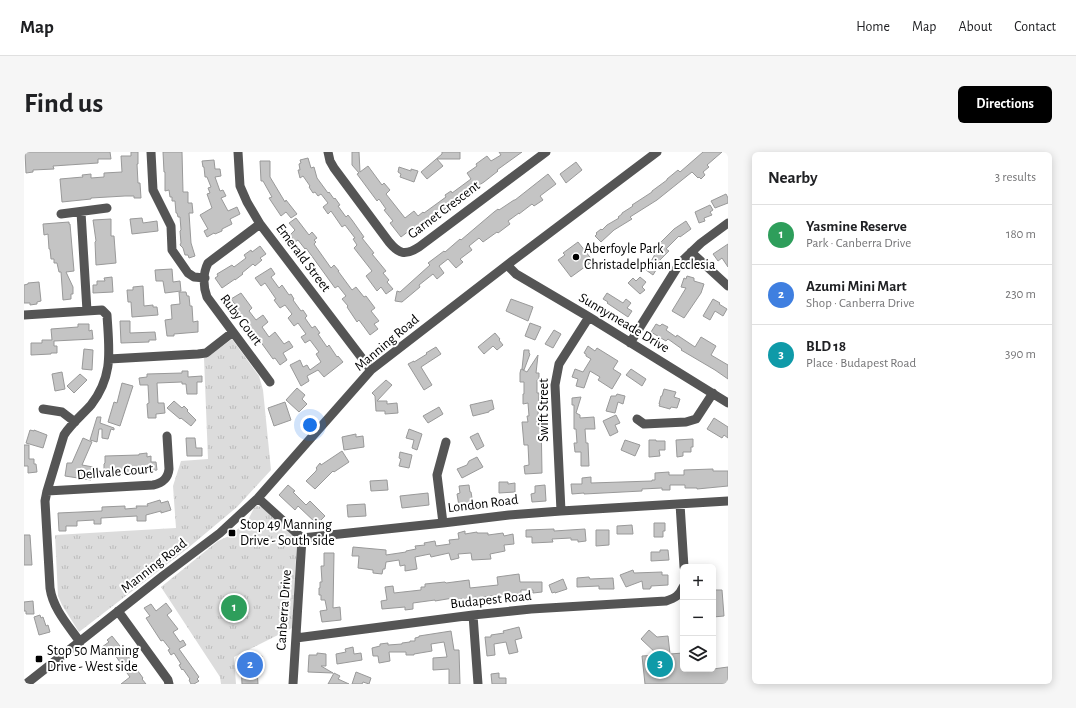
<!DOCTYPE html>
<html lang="en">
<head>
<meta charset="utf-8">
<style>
	body { margin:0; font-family:"Alegreya Sans",sans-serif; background:#f6f6f6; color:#202124 }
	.controls { position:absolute; right:12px; bottom:12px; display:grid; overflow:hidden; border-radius:6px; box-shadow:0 2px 10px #0003 }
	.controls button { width:36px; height:36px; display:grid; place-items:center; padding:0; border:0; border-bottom:1px solid #e0e0e0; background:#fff; color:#202124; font:20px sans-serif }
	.you { position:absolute; left:286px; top:273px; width:14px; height:14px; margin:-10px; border:3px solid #fff; border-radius:50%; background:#1a73e8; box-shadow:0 0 0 6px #1a73e833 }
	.badge { display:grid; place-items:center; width:26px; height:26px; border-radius:50%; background:#000; color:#fff; font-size:13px; font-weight:700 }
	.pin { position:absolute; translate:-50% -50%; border:2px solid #fff; box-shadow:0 1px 4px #0006 }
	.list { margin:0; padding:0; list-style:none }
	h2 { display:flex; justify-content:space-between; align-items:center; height:52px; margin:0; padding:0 16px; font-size:17px }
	h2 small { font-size:13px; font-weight:400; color:#757577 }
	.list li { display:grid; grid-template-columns:26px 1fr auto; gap:12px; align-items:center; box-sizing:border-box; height:60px; padding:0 16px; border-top:1px solid #e0e0e0 }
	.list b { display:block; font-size:15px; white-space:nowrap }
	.list p { margin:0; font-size:13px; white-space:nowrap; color:#757577 }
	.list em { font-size:13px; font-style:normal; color:#757577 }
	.icon { flex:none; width:22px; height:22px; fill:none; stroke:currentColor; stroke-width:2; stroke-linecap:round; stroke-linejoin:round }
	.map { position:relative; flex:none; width:704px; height:532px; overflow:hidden; border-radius:6px }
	header { display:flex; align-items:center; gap:24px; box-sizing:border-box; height:56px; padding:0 20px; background:#fff; border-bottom:1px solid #e0e0e0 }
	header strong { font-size:19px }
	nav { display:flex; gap:22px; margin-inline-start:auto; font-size:14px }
	.intro { display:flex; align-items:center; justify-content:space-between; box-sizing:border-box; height:96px; padding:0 24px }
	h1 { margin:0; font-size:28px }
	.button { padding:10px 18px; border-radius:6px; background:#000; color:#fff; font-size:14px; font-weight:700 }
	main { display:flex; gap:24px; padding:0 24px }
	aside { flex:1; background:#fff; border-radius:6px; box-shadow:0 2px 10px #0003 }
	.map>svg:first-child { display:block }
</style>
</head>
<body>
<header>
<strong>Map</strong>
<nav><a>Home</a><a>Map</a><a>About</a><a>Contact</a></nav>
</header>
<div class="intro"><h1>Find us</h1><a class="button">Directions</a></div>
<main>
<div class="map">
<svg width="704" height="532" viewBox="0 0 704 532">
	<defs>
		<pattern id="grass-tufts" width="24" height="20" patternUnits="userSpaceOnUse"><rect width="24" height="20" fill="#dcdcdc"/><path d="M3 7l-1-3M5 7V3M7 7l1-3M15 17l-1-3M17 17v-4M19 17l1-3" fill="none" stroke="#bbb"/></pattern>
	</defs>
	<rect width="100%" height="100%" fill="#fff"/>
	<path fill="url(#grass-tufts)" d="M208 187 235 224 239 238 247 318 213 355 164 396 55 480 38 453 34 444 31 383 152 376 149 334 157 309 184 307 180 206 185 204Z
		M233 354 238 355 271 383 273 390 268 476 210 505 212 532H197L196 525 137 435 194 389 207 383 224 368 230 356Z"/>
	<path fill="#c4c4c4" stroke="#999" d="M1 0H86L87 7H74V11L29 14 30 17 9 18V20L2 21Z
		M107 0H114V12H113L114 31H116L117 46H110V44H101L67 46V47L38 50 36 27 59 25 58 23 67 22V26L80 25V21L98 20 97 4H107Z
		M139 0H158L159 40H164V51H168L169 61H165L167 91 171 104 165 106 164 103H161L159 96 156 93 157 91 156 79 157 78 156 65H154L153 61H152L151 49H148V45H146L145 38 141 39V20H140Z
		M328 0H335L336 20 344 14 358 33 360 31 366 38 362 42 381 66 390 59 394 64 399 60 400 61 422 45 421 43 427 39 428 41 447 27 443 21 453 14 452 12 463 4 467 9 477 3 475 0H498L473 18 474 19 460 30 441 42 409 66 408 65 398 73 399 74 393 79 390 75 377 85 366 71 369 69 360 58 362 57 355 47 353 49 333 22 335 21 328 13Z
		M418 0H436V7H413L419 14 403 27 397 20 418 2Z
		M679 0H698L683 13 685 15 679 20 681 23 677 27 675 25 674 26 668 20 633 48 606 65 608 67 590 78 577 90 571 84 573 82 572 81 577 77 578 78 583 73 595 66 594 65 598 62V61L609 54 608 53 628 40V39L643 28V27L654 18 656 20Z
		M284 6 287 16 290 15 293 26 304 41 305 40 310 47 311 46 316 53 314 54 322 65 324 63 328 68 340 85 338 86 350 101 348 102 362 119 359 121 365 128 363 130 369 137 362 142 357 135 353 139 342 124 348 119 330 96 333 93 329 87 331 86 321 73 318 75 307 59 304 62 299 55 304 51 297 42 294 44 291 40 289 41 285 35 286 34 279 24 276 26 274 18H276L275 12 277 11 276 8Z
		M190 8 191 17H196L197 24 191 25 196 39 199 38 202 44 197 46 204 59 213 55 216 62 206 67 208 72 198 77V79L191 82 190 81 183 85 180 79 184 77 176 63 188 56 183 42 186 41 184 36 187 35 183 25H181L180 15H179L178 9Z
		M236 9H246V25L261 50 262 48 273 62 267 66 262 60 257 64 245 46 248 45 239 29H237Z
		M552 10 558 18 542 31 536 22Z
		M375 15 387 19V17L394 19 390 30 376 25 377 22 374 20Z
		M524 22 532 32 516 44 519 48 510 54 508 52 495 62V61L484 69 486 72 474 81 473 80 459 90 455 86 445 94 448 98 436 107 439 110 432 116 424 107 415 114 420 121 413 127 409 122 395 133 396 135 378 150 371 149 373 139 376 140 406 113 404 111 420 99 421 100 436 87 437 88 470 60 474 57 475 58 490 48H491Z
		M702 42 704 46V51L691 56 687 49Z
		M686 53 689 58 686 60 688 63 680 66 681 69 675 71 671 60Z
		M118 66 119 71 133 69 134 79 108 82 106 67Z
		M272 66 285 83 288 80 293 86 290 88 292 90 290 92 307 116 310 113 315 119H314L328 138 332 135 340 145 342 144 351 156 347 159 355 169 350 172 354 177 346 183 335 168 333 170 323 155 324 154 318 147 322 144 314 134 311 136 282 96 281 97 274 88 271 90 266 83 271 78 265 71Z
		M87 67V84H90L92 111 72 113 71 90 72 89 69 68Z
		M662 69 667 77 656 85 655 84 642 97 645 99 635 109 637 110 629 123 622 118 634 97 632 95 650 77Z
		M45 70V72H46L50 119 42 120 49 135V142H47V147L39 148 37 120H35L33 111H30V107H27L26 97H25L24 82 20 83 19 72Z
		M554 90 569 109 547 125 534 108 541 103 539 101Z
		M704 92V115L698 106 694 109 689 102Z
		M236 94 242 102 236 106 238 108 231 114 229 112 218 121 219 122 211 128V127L198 136 191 126 194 124 193 122 208 113 210 115 222 106 220 103 227 98 228 100Z
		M247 116 251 122 247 125 255 136 258 133 265 143 267 142 270 147 269 148 277 159 279 158 283 164 281 166 288 176 291 174 296 181 294 182 303 195 305 193 313 205 314 204 319 210 300 225 294 218 283 224 285 229 277 234 266 213 276 208 279 215 283 213 286 218 297 210 292 202 295 200 286 188 281 191 277 185 282 182 274 171 270 174 264 166 268 162 261 153 256 156 250 148 252 147 241 131 237 134 231 126Z
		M148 117 149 130 156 129 157 139 141 141 139 129H132L131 118Z
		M663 124 670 126V129L680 132 677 141 660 166 648 159 662 136 657 135 660 126 662 127Z
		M88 125 89 140 69 141V133H73V129H81L80 126Z
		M616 125 622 130 618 135 621 138 616 142 604 131 609 126 612 129Z
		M15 130 17 149 13 150V152L6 153V151H0V133L4 132V131Z
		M119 134 120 154 129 153V155H133L134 163 108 165 107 150H104L103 138H109V135Z
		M155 140H162L163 144H165L166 154H168L169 170 174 169V180L150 182V184H143L141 168 148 167 147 153 156 152Z
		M217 141 228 156 225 159 232 168 239 163 244 170 238 175 245 185 251 180 260 192 265 189 269 195 259 201 263 208 256 213 251 206 249 207 231 182 211 156 213 155 207 147Z
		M583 141 599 151 602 147 607 151 603 156 608 159 604 165 583 151 584 150 579 147Z
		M487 147 509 155 504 169 482 159Z
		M689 147 696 151 695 152 703 157 699 164 691 159 686 168 679 164Z
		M96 169H106V181L131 180 132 188H125V190L97 191Z
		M506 171 517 175 511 188 501 184Z
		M54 172H65V179L68 178 69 187 30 189V194H33V201H27V202L7 203V191H18V188H28L27 177 54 175Z
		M632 172 636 174 638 172 644 175 642 178 652 185 653 183 671 195 677 185 692 194 687 203 704 213V227L691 218 657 198 658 197 644 187 642 189 627 180Z
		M530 178 537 182 529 196 521 192Z
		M471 181 476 187 475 188 479 193 473 198 469 194 460 202 454 195Z
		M564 194 571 199 573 196 594 209 589 217 597 222 588 237 574 228 576 225 566 219 560 236 552 234 554 227 548 225 551 217 559 220 567 207 562 204V202L560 201Z
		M412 195 417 202 397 215 408 233 400 238 384 212 390 209V210L403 202 402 201Z
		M60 197 69 198 68 218 58 217Z
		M500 198H505V201L506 202 500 218 498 217Z
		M514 203 512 221H515V228H513V241H515L514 263H517L518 321 501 322 500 314 505 313 504 293H500L498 270H504L503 264H505L504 251 499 252V242H500V230H496V221L497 217 503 220Z
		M607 217 622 227 618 234 602 223Z
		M158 219H164V225L178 224V230H173V242H163L162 232H158V230L133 231 134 251H140L141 261 132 262V266H124L123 252 125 251 124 233H116L115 226 123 225V222L158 221Z
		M38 220 41 237 31 239 28 222Z
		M56 222 63 228 50 241 43 234Z
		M362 228 368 233 353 249H363V252L373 251 374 261 361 262V259H352L351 244 348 241Z
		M98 231 109 234 96 274 84 270 90 250 93 251Z
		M273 236 281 243 278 247 283 252 275 260 262 248Z
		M640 237 652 240 650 245 656 247 653 256 647 255 646 257 635 254 636 252H635L637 244H638Z
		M593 242 601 244 599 252 594 250 591 261 582 259 587 244H592Z
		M557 245 552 261 556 263V266L570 265 571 277H561L562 291H564L565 314H557V300H551L550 291H553L552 277H550V253H548V246Z
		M468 248 470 257 465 259V260L449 264 446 253Z
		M150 249 158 256 160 254 164 258 163 259 172 268 167 274 157 266 156 267 143 256Z
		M261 250 267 268 250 274 244 256Z
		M415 255 419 262 404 271 399 264Z
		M592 263 596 271 591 273 594 280 586 284 579 269Z
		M73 265H77L76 271 90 276V278L87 277 84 287 78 286V277H75L73 290 66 288Z
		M690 266 704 275V286L700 283 698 286 683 277Z
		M385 277 398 282 393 298 388 296 390 288 382 286Z
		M6 278 10 279V278L23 283 19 296 2 291Z
		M454 281 460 294 453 298 446 285Z
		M332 282V285L339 284 340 295 320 298 318 285Z
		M59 286 68 290 58 313 69 315 67 328 41 324 43 311H48Z
		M162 286H171L172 296H178V304H163Z
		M669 287V295H667V300H659V304L653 305 652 288Z
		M601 288 616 293 611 304 597 298Z
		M625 288H632V289H641V298H635L636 304 625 305Z
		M0 293H5V307H10V312H12L13 320 4 321V314H0Z
		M318 299 325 310 310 320 309 319 291 337 282 329 292 319 293 317 292 316 296 311 297 313Z
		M376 300 388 303 385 316 375 314 377 307 375 306Z
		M123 301V305L127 304V310H132L133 318 123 319 124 320 82 322V317H80V312L81 311V304L115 303V302Z
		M453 305 459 315 438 326 433 317 443 313 445 309Z
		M689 317V319H704V334L673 337V336H661V333H646V338H638V336L618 337V339L560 342V341L548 342 547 332H558V326L567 325V331L628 329V328H631V321L645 320V323H660V318Z
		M363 328 364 338 347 339 346 329Z
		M475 330H484V332L491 331V340L475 341Z
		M264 333 271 339 269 340 282 353 286 349 301 364 293 372 274 354 271 358 255 343Z
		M445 333 446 340H447L449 352 435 354 433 342 436 341 435 334Z
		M521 333 522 349 508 350 507 342 511 341V334Z
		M404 341 405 353 378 356 376 344Z
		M136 348 137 351 144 349 147 358 137 361V359L122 363V369H113V364L77 366V372H70V368L53 369V374H42V379H35L34 361 78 359V355L101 354V357L113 356 112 354H124L123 352Z
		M341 352 342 364 324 365 323 353Z
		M630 371H641V379H639V385H630Z
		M608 373 609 382H593V374Z
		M530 377V379L561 377 562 389 554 390V388H547V386L528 387 529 390 508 391V385H502V378Z
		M572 378H585V393L572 394Z
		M441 379V382L453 380V381H464V383L479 381 480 384 489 382 490 392 480 393 481 399 466 402 467 407 448 408 447 401 434 402 435 406 427 408 425 401 407 405 406 402 391 405 393 417 381 419V413L376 414 375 408 362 410 361 417H359L358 422 349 421V418L334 416 335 404H328L329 395 362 398V403L382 400V399L392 397 391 394 401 393 400 391 411 389 412 394 426 392 425 388 435 387 434 381Z
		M0 383H6L8 413H0Z
		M636 398H644L645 408 627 409V400H636Z
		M300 401H310L309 456 316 455 317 468 298 470 296 459 303 458 301 448H297V443H295V436H296V430H298L297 414H300Z
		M609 418 610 421 638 420V423H644V433L627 434V436H626V437H619L618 429 602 435 596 423Z
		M495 422 496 430H518V440L509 441V438H497V442L475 444V443L459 445V447L450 448 439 449 438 447 430 448 429 446 411 449V448L389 451V457L381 458V455L358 457 357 449 363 448 361 435 369 434 370 441 397 438V435H401V432L421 430 422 431 445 428 446 436 474 433 473 425Z
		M565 425 566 427 589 426 590 437H575V434L553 435V426Z
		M539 427 543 437 531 441V440L528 441 525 433Z
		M689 438H698L700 464 689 465Z
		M9 449 10 462H2V459H0V450Z
		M142 451 148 459 143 463 154 477 149 480 156 490 159 488 162 493 155 497 175 525 173 527 175 529 170 532H167L165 528 166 527 159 517 158 518 155 513 157 512 150 501 147 503 144 498 146 497 139 488 137 489 122 466 126 464 120 456 127 452 132 459Z
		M16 463 17 466 19 465 22 474 24 473 26 480 15 483 10 465Z
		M495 475 498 486 491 488 494 500 485 502 482 490 470 492 471 503 463 504 461 485H467V483L480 481 479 479Z
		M625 478 633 485 644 484 646 502 659 501V517H689L704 515V532H621L618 504 634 503 617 487Z
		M427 479 430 498H435L436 532H425V517L409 518V506L423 505 420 490 407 492 408 499 390 502V503H382V500H365L366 509 355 511 354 504H349L348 496 356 494V492L364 491V493L378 492V491L386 490V489H391V486L395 485V484Z
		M88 484 96 494 95 495 102 505 104 504 108 510V511L119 526 118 527 122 532H97L106 525 100 517 96 520 91 513 96 510 88 499 83 502 78 495 85 490 83 488Z
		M329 495 330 502 337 501 338 508 313 512 312 502 322 500 321 497Z
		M293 501 302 502V514H297L309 521 284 520 285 503H293Z
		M238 504 239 518H233L234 532H218L217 511 229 505Z
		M332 520 347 526 345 532 339 530 338 532H328Z
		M310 521 316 524 314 527 325 532H304Z
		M475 521V526H482V532H468L467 522Z"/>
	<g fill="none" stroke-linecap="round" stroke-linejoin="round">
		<path stroke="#555" stroke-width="9" d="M127 0 129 38 147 74 148 98 164 121 170 125 181 126
			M214 0 216 34 223 50 236 72 347 218
			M304 0 306 9 310 16 365 90C375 102 381 104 395 95L522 0
			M57 60 63 159
			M37 62 83 56
			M236 72 184 111C179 121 179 134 183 145L246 230
			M667 100 704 134
			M483 113 492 122 565 165 704 251
			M0 163 78 158 83 163C85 198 90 223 67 253 58 263 47 272 40 283L23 339 21 349 26 436C29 457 44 473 56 490
			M606 191 656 111 677 91 704 71
			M85 207 174 202 182 201 209 180
			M19 257 38 260 51 270
			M613 267 620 272 662 270 672 267 689 241
			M23 339 129 333C138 331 144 327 145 317L143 284
			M234 346 278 386 419 371 485 363 537 359 704 349
			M656 352 660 415
			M537 359 531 233 535 212 565 165
			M419 371 413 323 422 290
			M94 459 144 528 145 532
			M449 463 454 532
			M272 486 449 463 507 457 642 449C651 446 655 444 659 435
			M2 532 140 423 196 381 234 346 347 218 483 113 633 0
			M269 532 278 386"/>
	</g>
	<g fill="#000" stroke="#fff" stroke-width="1.5">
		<circle cx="552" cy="105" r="4"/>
		<rect x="204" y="377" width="8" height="8" rx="2"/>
		<rect x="11" y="503" width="8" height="8" rx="2"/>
	</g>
	<g text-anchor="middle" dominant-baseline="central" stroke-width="4" stroke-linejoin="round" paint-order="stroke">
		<g font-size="14" fill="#000" stroke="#fff">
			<text transform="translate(420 58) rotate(-37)">Garnet Crescent</text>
			<text transform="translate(279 106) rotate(53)">Emerald Street</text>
			<text transform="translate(217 168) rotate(53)">Ruby Court</text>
			<text transform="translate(600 171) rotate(31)">Sunnymeade Drive</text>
			<text transform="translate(363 191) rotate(-40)">Manning Road</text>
			<text transform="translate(520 258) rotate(-90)">Swift Street</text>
			<text transform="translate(91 320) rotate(-5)">Dellvale Court</text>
			<text transform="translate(459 352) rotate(-7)">London Road</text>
			<text transform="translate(130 414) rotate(-38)">Manning Road</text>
			<text transform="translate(467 448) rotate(-6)">Budapest Road</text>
			<text transform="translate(260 458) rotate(-86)">Canberra Drive</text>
		</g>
		<g font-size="14" fill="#000" stroke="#fff" text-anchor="start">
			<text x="560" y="97">Aberfoyle Park<tspan x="560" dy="16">Christadelphian Ecclesia</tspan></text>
			<text x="216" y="373">Stop 49 Manning<tspan x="216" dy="16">Drive - South side</tspan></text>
			<text x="23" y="499">Stop 50 Manning<tspan x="23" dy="16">Drive - West side</tspan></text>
		</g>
	</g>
</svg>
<div class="controls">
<button>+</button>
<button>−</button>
<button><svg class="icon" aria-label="layers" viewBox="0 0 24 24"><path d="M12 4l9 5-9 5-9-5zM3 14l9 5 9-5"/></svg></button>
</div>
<div class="you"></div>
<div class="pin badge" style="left:210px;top:456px;background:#2e9e5b">1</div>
<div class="pin badge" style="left:226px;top:513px;background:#3f7fe0">2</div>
<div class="pin badge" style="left:636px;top:512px;background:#0f9aa8">3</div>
</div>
<aside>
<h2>Nearby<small>3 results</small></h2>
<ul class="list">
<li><span class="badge" style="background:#2e9e5b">1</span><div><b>Yasmine Reserve</b><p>Park · Canberra Drive</p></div><em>180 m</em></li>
<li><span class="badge" style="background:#3f7fe0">2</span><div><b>Azumi Mini Mart</b><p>Shop · Canberra Drive</p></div><em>230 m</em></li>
<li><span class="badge" style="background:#0f9aa8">3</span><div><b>BLD 18</b><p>Place · Budapest Road</p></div><em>390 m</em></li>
</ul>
</aside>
</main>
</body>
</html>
